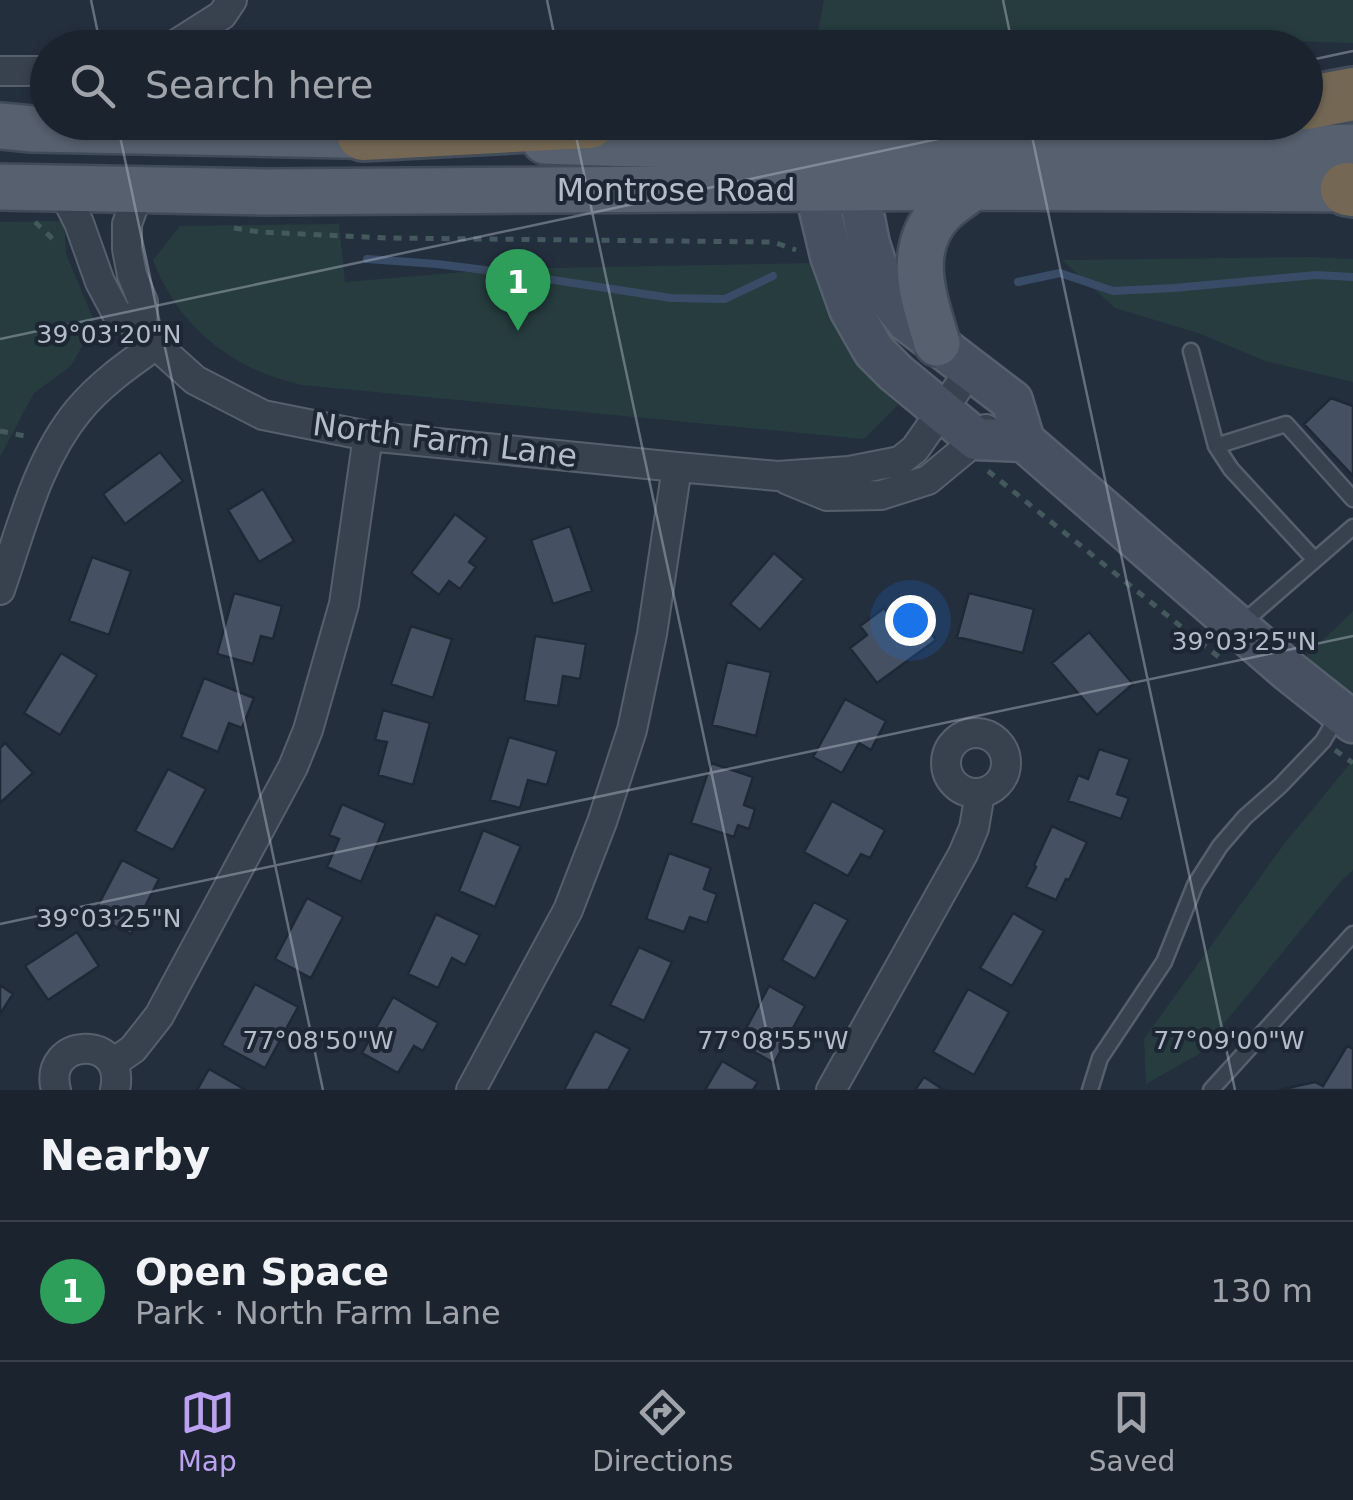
<!DOCTYPE html>
<html lang="en">
<head>
<meta charset="utf-8">
<style>
	body { margin:0; font-family:"DejaVu Sans",sans-serif; background:#282f3a; color:#f1f3f6 }
	.you { position:absolute; left:910px; top:620px; width:35px; height:35px; margin:-25px; border:8px solid #fff; border-radius:50%; background:#1a73e8; box-shadow:0 0 0 15px #1a73e833 }
	.badge { display:grid; place-items:center; width:65px; height:65px; border-radius:50%; background:#bca0f2; color:#fff; font-size:32px; font-weight:700 }
	.pin { position:absolute; translate:-50% -82px; filter:drop-shadow(0 2px 5px #0008) }
	.pin::after { content:''; position:absolute; top:52px; width:35px; height:30px; background:inherit; clip-path:polygon(0 0,100% 0,50% 100%) }
	.list { margin:0; padding:0; list-style:none }
	h2 { display:flex; justify-content:space-between; align-items:center; height:130px; margin:0; padding:0 40px; font-size:42px }
	h2 small { font-size:32px; font-weight:400; color:#a0a4aa }
	.list li { display:grid; grid-template-columns:65px 1fr auto; gap:30px; align-items:center; box-sizing:border-box; height:140px; padding:0 40px; border-top:2px solid #39404a }
	.list b { display:block; font-size:38px; white-space:nowrap }
	.list p { margin:0; font-size:32px; white-space:nowrap; color:#a0a4aa }
	.list em { font-size:32px; font-style:normal; color:#a0a4aa }
	.icon { flex:none; width:55px; height:55px; fill:none; stroke:currentColor; stroke-width:2; stroke-linecap:round; stroke-linejoin:round }
	.map { position:relative; flex:none; width:1353px; height:1090px; overflow:hidden }
	.search { position:absolute; background:#1b232e; box-shadow:0 2px 8px #0004; left:30px; right:30px; top:30px; height:110px; display:flex; align-items:center; gap:25px; box-sizing:border-box; padding:0 35px; border-radius:55px; color:#a0a4aa; font-size:38px }
	.sheet { height:270px; background:#1b232e }
	nav { display:flex; justify-content:space-around; align-items:center; box-sizing:border-box; height:140px; border-top:2px solid #39404a; background:#1b232e; font-size:28px; color:#a0a4aa }
	nav a { display:grid; justify-items:center; gap:5px }
	nav .on { color:#bca0f2 }
	.map>svg:first-child { display:block }
</style>
</head>
<body>
<div class="map">
<svg width="1353" height="1090" viewBox="0 0 1353 1090">
	<rect width="100%" height="100%" fill="#242f3e"/>
	<path fill="#263c3f" d="M824 0H1353V43L1293 41 1285 35 1112 43 1109 48 815 47Z
		M64 221 66 254 95 323 71 366 34 393 0 457V222Z
		M339 224 345 282 499 269 811 263C825 319 855 366 898 405L864 439 302 385C233 370 178 327 153 260L180 226Z
		M1309 257 1353 259V382L1265 361 1198 333 1115 308 1062 260Z
		M1353 611V722L1290 672Z
		M1353 760V870L1342 880 1199 1054 1146 1084 1144 1039 1284 844Z"/>
	<g fill="none" stroke-linecap="round" stroke-linejoin="round">
		<path stroke="#394c67" stroke-width="8" d="M367 259 437 264 501 272 671 298 725 299 773 276
			M1018 282 1060 273 1113 291 1174 288 1316 275 1353 277"/>
	</g>
	<path fill="#455162" stroke="#1f2835" stroke-width="2.5" d="M1331 398 1353 406V476L1304 424Z
		M160 452 183 481 125 524 103 494Z
		M263 489 294 541 259 562 228 510Z
		M455 514 487 538 469 562 476 567 460 589 449 581 439 595 411 573Z
		M570 526 592 591 553 604 531 540Z
		M774 553 804 579 760 630 730 604Z
		M92 557 131 571 109 635 69 621Z
		M234 593 282 606 273 639 261 636 253 664 217 654Z
		M969 593 1034 609 1023 653 957 637Z
		M911 607 936 640 877 683 850 648 867 635 860 626 884 608 893 621Z
		M411 626 452 639 433 698 391 684Z
		M1089 632 1133 684 1097 715 1052 663Z
		M535 636 586 644 580 679 563 676 558 706 524 701Z
		M61 653 97 675 60 735 24 713Z
		M727 662 771 672 756 736 712 725Z
		M204 678 254 698 242 728 229 723 218 752 181 737Z
		M845 699 886 721 871 750 859 743 842 773 813 757Z
		M383 710 430 723 413 785 378 775 387 742 375 740Z
		M509 737 557 751 547 785 528 780 520 808 490 800Z
		M5 743 33 773 0 803V748Z
		M1099 749 1130 759 1117 794 1129 798 1121 819 1068 801 1078 775 1088 779Z
		M711 763 753 777 744 805 755 809 749 829 738 825 734 837 691 823Z
		M168 769 206 789 173 850 135 831Z
		M832 801 885 830 870 858 861 854 848 876 804 852Z
		M342 804 386 823 361 882 327 867 339 839 329 835Z
		M1052 826 1087 842 1069 880 1066 879 1056 900 1026 887 1036 867 1034 865Z
		M483 830 521 846 495 907 459 891Z
		M669 853 711 868 704 889 717 894 707 923 690 917 684 932 646 919Z
		M122 860 159 879 131 934 93 915Z
		M307 898 343 917 311 978 275 959Z
		M814 902 848 920 815 979 782 960Z
		M1013 913 1044 931 1012 986 980 968Z
		M436 914 480 935 465 965 452 958 438 988 408 974Z
		M77 932 99 966 48 1000 25 966Z
		M639 947 672 962 644 1021 610 1005Z
		M255 984 298 1007 265 1068 222 1045Z
		M0 985 13 994 0 1014Z
		M769 986 805 1006 774 1063 738 1043Z
		M968 989 1009 1012 974 1075 933 1052Z
		M393 997 438 1023 423 1051 414 1046 398 1073 362 1053Z
		M595 1031 630 1049 608 1090H564Z
		M1347 1046 1353 1049V1090H1279L1315 1082 1323 1086Z
		M722 1061 758 1082 753 1090H705Z
		M209 1069 246 1090H197Z
		M924 1077 944 1090H915Z"/>
	<g fill="none" stroke-linecap="round" stroke-linejoin="round">
		<g stroke="#565f6c" stroke-width="19">
			<path id="lane" d="M1191 351 1216 446
				M1315 560 1231 469 1216 446 1286 424 1353 499
				M1239 626 1353 527
				M1090 1090 1100 1058 1164 962 1195 885 1220 846 1245 817 1280 786 1323 741 1337 717
				M1211 1090 1353 934"/>
		</g>
		<g stroke="#565f6c" stroke-width="32">
			<path id="street" d="M170 48 222 15 232 0
				M0 71H48
				M140 188 127 224V249L132 275 143 302 142 327
				M62 189 79 223 100 282 117 314 142 327 156 345 195 380 263 415 368 436 677 467 778 476 849 471 900 461 915 449 971 369
				M788 480 827 496 881 495 928 480 963 451 986 429
				M0 590C21 530 37 461 78 411 100 384 129 364 156 345
				M946 763a30 30 0 1 1 60 0a30 30 0 1 1-60 0Z
				M113 1063 133 1049 159 1016 293 767 308 730 344 604 368 436
				M56 1090C42 1037 127 1033 115 1090
				M471 1090 568 910 602 822 632 730 652 634 677 467
				M831 1090 963 854 974 828 980 793"/>
		</g>
		<g stroke="#565f6c" stroke-width="45">
			<path id="secondary" d="M855 158 858 188 869 244 885 293 906 320 1012 401 1024 441 1290 672 1353 722
				M811 159 815 189 831 256 850 309 874 351 896 373 976 439 1024 441"/>
		</g>
		<g stroke="#414a57" stroke-width="50">
			<path id="primary" d="M0 126 32 129 396 136
				M545 141C814 150 1084 156 1353 147
				M0 187 265 192 973 187 1353 189
				M937 343C924 298 905 251 941 212 950 203 963 195 973 187"/>
		</g>
		<g stroke="#434c59" stroke-width="58">
			<path id="highway" d="M1306 103 1353 94
				M363 134 589 122
				M1347 189 1353 190"/>
		</g>
		<path stroke="#44595c" stroke-width="5" stroke-dasharray="8 8" stroke-linecap="butt" d="M35 222 58 244
			M234 228 259 232 388 238 773 242 796 250
			M0 431 25 436
			M988 471 1225 662
			M1335 750 1353 763"/>
		<use href="#lane" stroke="#38414e" stroke-width="14"/>
		<use href="#street" stroke="#38414e" stroke-width="28"/>
		<use href="#secondary" stroke="#465061" stroke-width="40"/>
		<use href="#primary" stroke="#56606e" stroke-width="45"/>
		<use href="#highway" stroke="#746855" stroke-width="52"/>
	</g>
	<path fill="none" stroke="#b4bcc9" stroke-width="2.5" stroke-opacity="0.45" d="M91 0 101 48M547 0 557 48M1003 0 1013 48M1306 61 1353 51M117 122 323 1090M573 122 779 1090M1029 122 1235 1090M0 339 1018 122M0 924 1353 636"/>
	<g text-anchor="middle" dominant-baseline="central" stroke-width="8" stroke-linejoin="round" paint-order="stroke">
		<g font-size="32" fill="#b4bcc9" stroke="#1d2633">
			<text x="676" y="190">Montrose Road</text>
			<text transform="translate(445 440) rotate(7)">North Farm Lane</text>
		</g>
	</g>
	<g font-size="25" text-anchor="middle" fill="#b4bcc9" stroke="#1d2633" stroke-width="8" stroke-linejoin="round" paint-order="stroke">
		<text x="109" y="343">39°03'20"N</text>
		<text x="1244" y="650">39°03'25"N</text>
		<text x="109" y="927">39°03'25"N</text>
		<text x="318" y="1049">77°08'50"W</text>
		<text x="773" y="1049">77°08'55"W</text>
		<text x="1229" y="1049">77°09'00"W</text>
	</g>
</svg>
<div class="you"></div>
<div class="pin badge" style="left:518px;top:331px;background:#2e9e5b">1</div>
<div class="search"><svg class="icon" aria-label="search" viewBox="0 0 24 24"><circle cx="10" cy="10" r="6"/><path d="M15 15l6 6"/></svg>Search here</div>
</div>
<section class="sheet">
<h2>Nearby<small></small></h2>
<ul class="list">
<li><span class="badge" style="background:#2e9e5b">1</span><div><b>Open Space</b><p>Park · North Farm Lane</p></div><em>130 m</em></li>
</ul>
</section>
<nav>
<a class="on"><svg class="icon" aria-label="map" viewBox="0 0 24 24"><path d="M3 6l6-2 6 2 6-2v14l-6 2-6-2-6 2zM9 4v14M15 6v14"/></svg>Map</a>
<a><svg class="icon" aria-label="directions" viewBox="0 0 24 24"><path d="M12 3l9 9-9 9-9-9zM9 14v-3h6M13 9l2 2-2 2"/></svg>Directions</a>
<a><svg class="icon" aria-label="saved" viewBox="0 0 24 24"><path d="M7 4h10v16l-5-4-5 4z"/></svg>Saved</a>
</nav>
</body>
</html>
